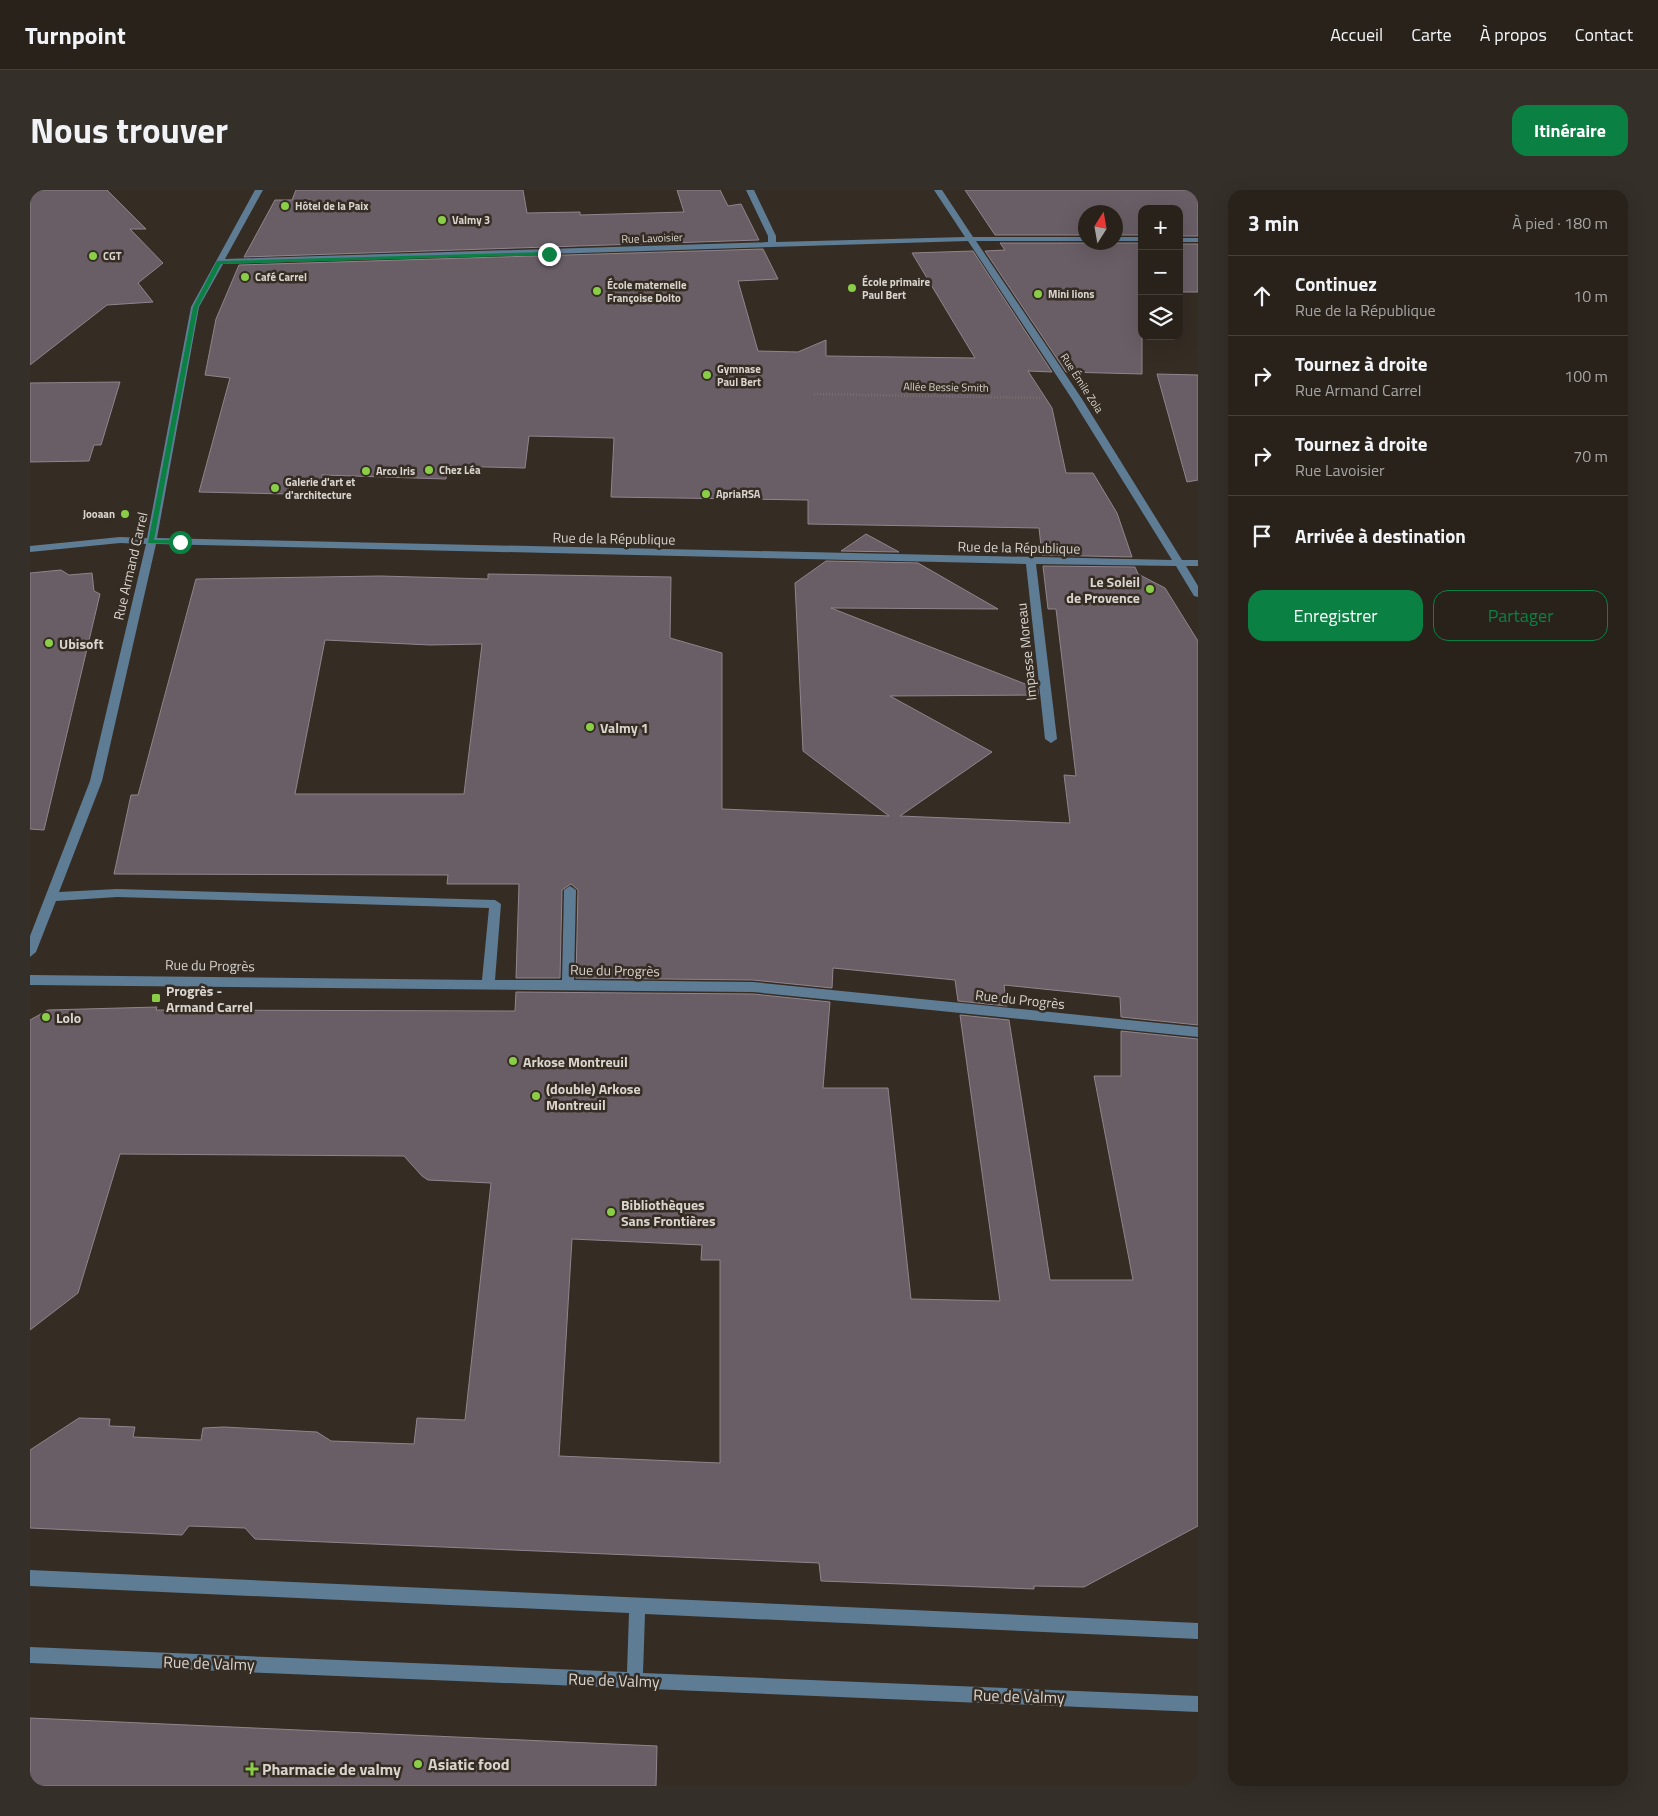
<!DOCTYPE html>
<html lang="fr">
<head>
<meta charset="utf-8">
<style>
	body { margin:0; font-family:"Titillium Web",sans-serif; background:#342f28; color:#f1f3f6 }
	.controls { position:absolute; right:15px; top:15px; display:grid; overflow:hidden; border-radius:10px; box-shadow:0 5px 20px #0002 }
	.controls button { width:45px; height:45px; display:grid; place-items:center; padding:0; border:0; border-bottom:1px solid #443f3a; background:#28221b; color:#f1f3f6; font:25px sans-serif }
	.compass { position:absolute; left:1048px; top:15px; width:45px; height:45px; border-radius:50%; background:#28221b; box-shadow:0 5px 20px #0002; rotate:11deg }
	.stop { position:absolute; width:15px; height:15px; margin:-11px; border:4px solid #0b8043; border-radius:50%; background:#fff }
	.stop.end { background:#0b8043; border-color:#fff; box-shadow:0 1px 5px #0008 }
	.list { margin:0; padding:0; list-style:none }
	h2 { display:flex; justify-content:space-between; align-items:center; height:65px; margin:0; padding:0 20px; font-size:21px }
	h2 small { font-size:16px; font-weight:400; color:#a5a4a3 }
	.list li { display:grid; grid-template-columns:32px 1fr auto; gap:15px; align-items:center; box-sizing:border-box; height:80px; padding:0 20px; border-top:1px solid #443f3a }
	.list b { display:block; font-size:19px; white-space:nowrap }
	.list p { margin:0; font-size:16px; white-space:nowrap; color:#a5a4a3 }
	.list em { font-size:16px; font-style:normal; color:#a5a4a3 }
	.actions { display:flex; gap:10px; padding:15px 20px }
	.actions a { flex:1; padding:11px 0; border:1px solid #0b8043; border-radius:15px; text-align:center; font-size:18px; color:#0b8043 }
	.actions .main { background:#0b8043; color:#fff }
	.icon { flex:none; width:28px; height:28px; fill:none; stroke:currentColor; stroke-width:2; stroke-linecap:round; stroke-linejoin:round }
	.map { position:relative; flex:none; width:1168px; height:1596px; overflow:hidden; border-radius:15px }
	header { display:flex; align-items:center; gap:30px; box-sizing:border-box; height:70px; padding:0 25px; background:#28221b; border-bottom:1px solid #443f3a }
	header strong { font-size:24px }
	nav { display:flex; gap:28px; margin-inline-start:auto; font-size:18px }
	.intro { display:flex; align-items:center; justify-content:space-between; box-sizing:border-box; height:120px; padding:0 30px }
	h1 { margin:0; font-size:35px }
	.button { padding:12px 22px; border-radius:15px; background:#0b8043; color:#fff; font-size:18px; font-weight:700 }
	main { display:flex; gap:30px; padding:0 30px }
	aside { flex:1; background:#28221b; border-radius:15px; box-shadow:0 5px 20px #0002 }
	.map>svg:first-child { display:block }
</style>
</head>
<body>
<header>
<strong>Turnpoint</strong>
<nav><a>Accueil</a><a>Carte</a><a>À propos</a><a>Contact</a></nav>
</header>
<div class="intro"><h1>Nous trouver</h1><a class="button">Itinéraire</a></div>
<main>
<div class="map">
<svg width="1168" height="1596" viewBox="0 0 1168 1596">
	<rect width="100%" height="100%" fill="#352d24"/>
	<path fill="#695e65" stroke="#91848c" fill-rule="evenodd" d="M0 0H77L116 39H100L133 73 108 93 123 112 77 115 0 175Z
		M266 0H493L497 23 550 22V25L654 22 647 0H690L698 16 711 14 729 50 214 67 245 10H262Z
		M935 0H1168V46H1149V19H1112V45H1086V22H1056V45H965Z
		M970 53H1112V184L1036 182 955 61 975 60Z
		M1149 54H1168V102H1149Z
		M733 59 748 89 708 91 728 161 768 162 796 150V166L945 168 882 63 943 61 1022 182 998 181 1022 218 1036 283H1063L1087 323 1102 367 1012 365 1009 338 778 334V310L581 307 584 248 499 246 495 278 418 276 416 289 292 285 291 292 260 291 257 304 169 302 200 188 175 185 186 129 209 75Z
		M1127 184 1168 185V290L1157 292Z
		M90 192 71 255H64L59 271 0 272V193Z
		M836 344 869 362 811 361Z
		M796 371 888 373 968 419 801 418 1008 499V505L860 506 962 562 870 626 1040 633 1034 585 1046 586 1026 419H1018L1013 376 1105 377 1108 384 1135 398 1168 451V835L1091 827 1090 807 974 795 977 816 928 811 925 790 803 778 802 798 723 790 546 788 548 700 541 694 532 700 530 788H486L489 694H417L418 685 84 684 101 605H108L166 389 350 386 458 389V384L641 387 640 448 692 463V619L859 626 773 561 765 393ZM295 450 400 455 452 454 434 604H265Z
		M31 380 39 385 62 383 64 401 70 404 14 640 0 639V383Z
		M486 802 723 804 800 812 793 898H858L881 1109 970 1111 930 825 979 830 1020 1090H1103L1064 886H1091V841L1168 849V1336L1054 1397 1004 1396V1399L791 1391 789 1373 225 1349 215 1338 159 1336 152 1345 0 1338V1260L49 1228 80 1229 79 1236 105 1237 103 1247 171 1250 173 1238 194 1237 287 1242 301 1251 384 1254 387 1228 435 1230 461 993 398 990 392 986 374 966 90 964 48 1103 0 1140V830L18 820 127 817 126 820 485 821ZM542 1049 672 1055 671 1070H690V1273L529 1266Z
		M0 1528 627 1556 626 1596H0Z"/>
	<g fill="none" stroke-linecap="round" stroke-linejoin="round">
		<path stroke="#88827a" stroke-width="2.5" stroke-dasharray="0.5 2.5" stroke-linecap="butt" d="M784 204 1012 208"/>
		<path fill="#5f7c95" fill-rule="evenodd" d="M225 0H233L195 69 738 52V46L716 0H724L746 46V52L935 47 904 0H912L943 47H1056V51H946L1052 209 1152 370H1168V376H1156L1168 396V407L1164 406 1146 376 1006 374 1027 549 1021 553 1015 549 996 374 126 354 72 591 29 702 87 699 465 710 471 714 465 790H532L534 700 540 696 546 700 544 790 723 792 1168 837V847L723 802 0 795V785L452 790 459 718 87 707 26 711 6 762 0 767V746L60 591 116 354 90 353 0 362V356L90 347 117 348 161 117ZM938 51 1042 209 1142 370 127 348 169 117 193 74Z
			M1086 47H1112V51H1086Z
			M1149 48H1168V52H1149Z
			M0 1380 1168 1433V1449L615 1424 613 1483 1168 1506V1522L0 1473V1457L597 1482 599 1423 0 1396Z"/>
	</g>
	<path fill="#0b8043" d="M519 62 521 65 191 74 168 117 124 350H150L153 352 150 354 118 353 163 117 187 71Z"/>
	<g fill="#8ace47" stroke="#352d24" stroke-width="2">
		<circle cx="255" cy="16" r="5"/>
		<circle cx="412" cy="30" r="5"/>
		<circle cx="63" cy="66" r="5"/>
		<circle cx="215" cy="87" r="5"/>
		<circle cx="822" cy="98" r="5"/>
		<circle cx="567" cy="101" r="5"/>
		<circle cx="1008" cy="104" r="5"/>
		<circle cx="677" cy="185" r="5"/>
		<circle cx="399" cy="280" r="5"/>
		<circle cx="336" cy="281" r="5"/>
		<circle cx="245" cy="298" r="5"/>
		<circle cx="676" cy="304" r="5"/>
		<circle cx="95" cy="324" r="5"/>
		<circle cx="1120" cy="399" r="5"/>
		<circle cx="19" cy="453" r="5"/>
		<circle cx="560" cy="537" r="5"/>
		<rect x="121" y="803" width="10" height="10" rx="2.5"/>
		<circle cx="16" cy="827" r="5"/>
		<circle cx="483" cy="871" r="5"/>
		<circle cx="506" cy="906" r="5"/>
		<circle cx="581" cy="1022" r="5"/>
		<circle cx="388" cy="1574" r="5"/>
		<path d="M219.5 1571.5h5v5h5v5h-5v5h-5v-5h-5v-5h5z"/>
	</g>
	<g text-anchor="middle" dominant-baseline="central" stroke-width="5" stroke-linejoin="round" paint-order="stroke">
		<g font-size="11" font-weight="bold" fill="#d9d4ce" stroke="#352d24" text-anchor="start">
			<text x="265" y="16">Hôtel de la Paix</text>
			<text x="422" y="30">Valmy 3</text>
			<text x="73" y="66">CGT</text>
			<text x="225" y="87">Café Carrel</text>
			<text x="832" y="92">École primaire<tspan x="832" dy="13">Paul Bert</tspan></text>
			<text x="577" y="95">École maternelle<tspan x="577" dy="13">Françoise Dolto</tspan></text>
			<text x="1018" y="104">Mini lions</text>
			<text x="687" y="179">Gymnase<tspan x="687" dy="13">Paul Bert</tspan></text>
			<text x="409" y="280">Chez Léa</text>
			<text x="346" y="281">Arco Iris</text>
			<text x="255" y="292">Galerie d'art et<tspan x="255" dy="13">d'architecture</tspan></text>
			<text x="686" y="304">ApriaRSA</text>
			<text x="85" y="324" text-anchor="end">Jooaan</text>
		</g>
		<g font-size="11" fill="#d9d4ce" stroke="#352d24">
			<text transform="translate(622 48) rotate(-2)">Rue Lavoisier</text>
			<text transform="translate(1052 193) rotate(57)">Rue Émile Zola</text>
			<text transform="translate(916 197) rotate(1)">Allée Bessie Smith</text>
		</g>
		<g font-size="14" fill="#d9d4ce" stroke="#352d24">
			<text transform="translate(584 348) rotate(1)">Rue de la République</text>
			<text transform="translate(989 357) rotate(1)">Rue de la République</text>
			<text transform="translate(100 376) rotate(-77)">Rue Armand Carrel</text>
			<text transform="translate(996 462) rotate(-96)">Impasse Moreau</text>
			<text transform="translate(180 775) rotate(1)">Rue du Progrès</text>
			<text transform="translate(585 780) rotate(1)">Rue du Progrès</text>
			<text transform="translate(990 809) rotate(6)">Rue du Progrès</text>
		</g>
		<g font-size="14" font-weight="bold" fill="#d9d4ce" stroke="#352d24" text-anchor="start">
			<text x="1110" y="391" text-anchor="end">Le Soleil<tspan x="1110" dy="16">de Provence</tspan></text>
			<text x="29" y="453">Ubisoft</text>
			<text x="570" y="537">Valmy 1</text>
			<text x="136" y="800">Progrès -<tspan x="136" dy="16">Armand Carrel</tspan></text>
			<text x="26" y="827">Lolo</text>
			<text x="493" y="871">Arkose Montreuil</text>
			<text x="516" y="898">(double) Arkose<tspan x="516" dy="16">Montreuil</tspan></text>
			<text x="591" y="1014">Bibliothèques<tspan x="591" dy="16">Sans Frontières</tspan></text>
		</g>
		<g font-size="16" fill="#d9d4ce" stroke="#352d24">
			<text transform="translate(179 1473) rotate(2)">Rue de Valmy</text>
			<text transform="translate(584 1490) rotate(2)">Rue de Valmy</text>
			<text transform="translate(989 1506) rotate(2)">Rue de Valmy</text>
		</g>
		<g font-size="16" font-weight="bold" fill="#d9d4ce" stroke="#352d24" text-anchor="start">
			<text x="398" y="1574">Asiatic food</text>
			<text x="232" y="1579">Pharmacie de valmy</text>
		</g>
	</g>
</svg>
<div class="controls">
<button>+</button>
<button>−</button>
<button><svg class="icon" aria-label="layers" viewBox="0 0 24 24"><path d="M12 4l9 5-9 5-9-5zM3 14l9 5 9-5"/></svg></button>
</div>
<svg class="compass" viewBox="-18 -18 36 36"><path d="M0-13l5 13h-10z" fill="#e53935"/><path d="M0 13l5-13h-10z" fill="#a5a4a3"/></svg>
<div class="stop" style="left:150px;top:352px"></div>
<div class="stop end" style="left:519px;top:64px"></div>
</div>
<aside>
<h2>3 min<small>À pied · 180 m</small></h2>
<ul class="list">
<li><svg class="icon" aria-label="ahead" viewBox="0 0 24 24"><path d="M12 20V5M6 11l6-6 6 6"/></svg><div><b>Continuez</b><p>Rue de la République</p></div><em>10 m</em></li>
<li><svg class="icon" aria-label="right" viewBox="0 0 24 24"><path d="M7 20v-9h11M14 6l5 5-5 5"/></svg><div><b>Tournez à droite</b><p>Rue Armand Carrel</p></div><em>100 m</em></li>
<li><svg class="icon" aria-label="right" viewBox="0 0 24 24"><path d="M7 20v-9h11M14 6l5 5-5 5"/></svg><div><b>Tournez à droite</b><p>Rue Lavoisier</p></div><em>70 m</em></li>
<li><svg class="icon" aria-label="arrive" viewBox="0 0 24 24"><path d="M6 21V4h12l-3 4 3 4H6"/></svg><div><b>Arrivée à destination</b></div></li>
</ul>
<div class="actions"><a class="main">Enregistrer</a><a>Partager</a></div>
</aside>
</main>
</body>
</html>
